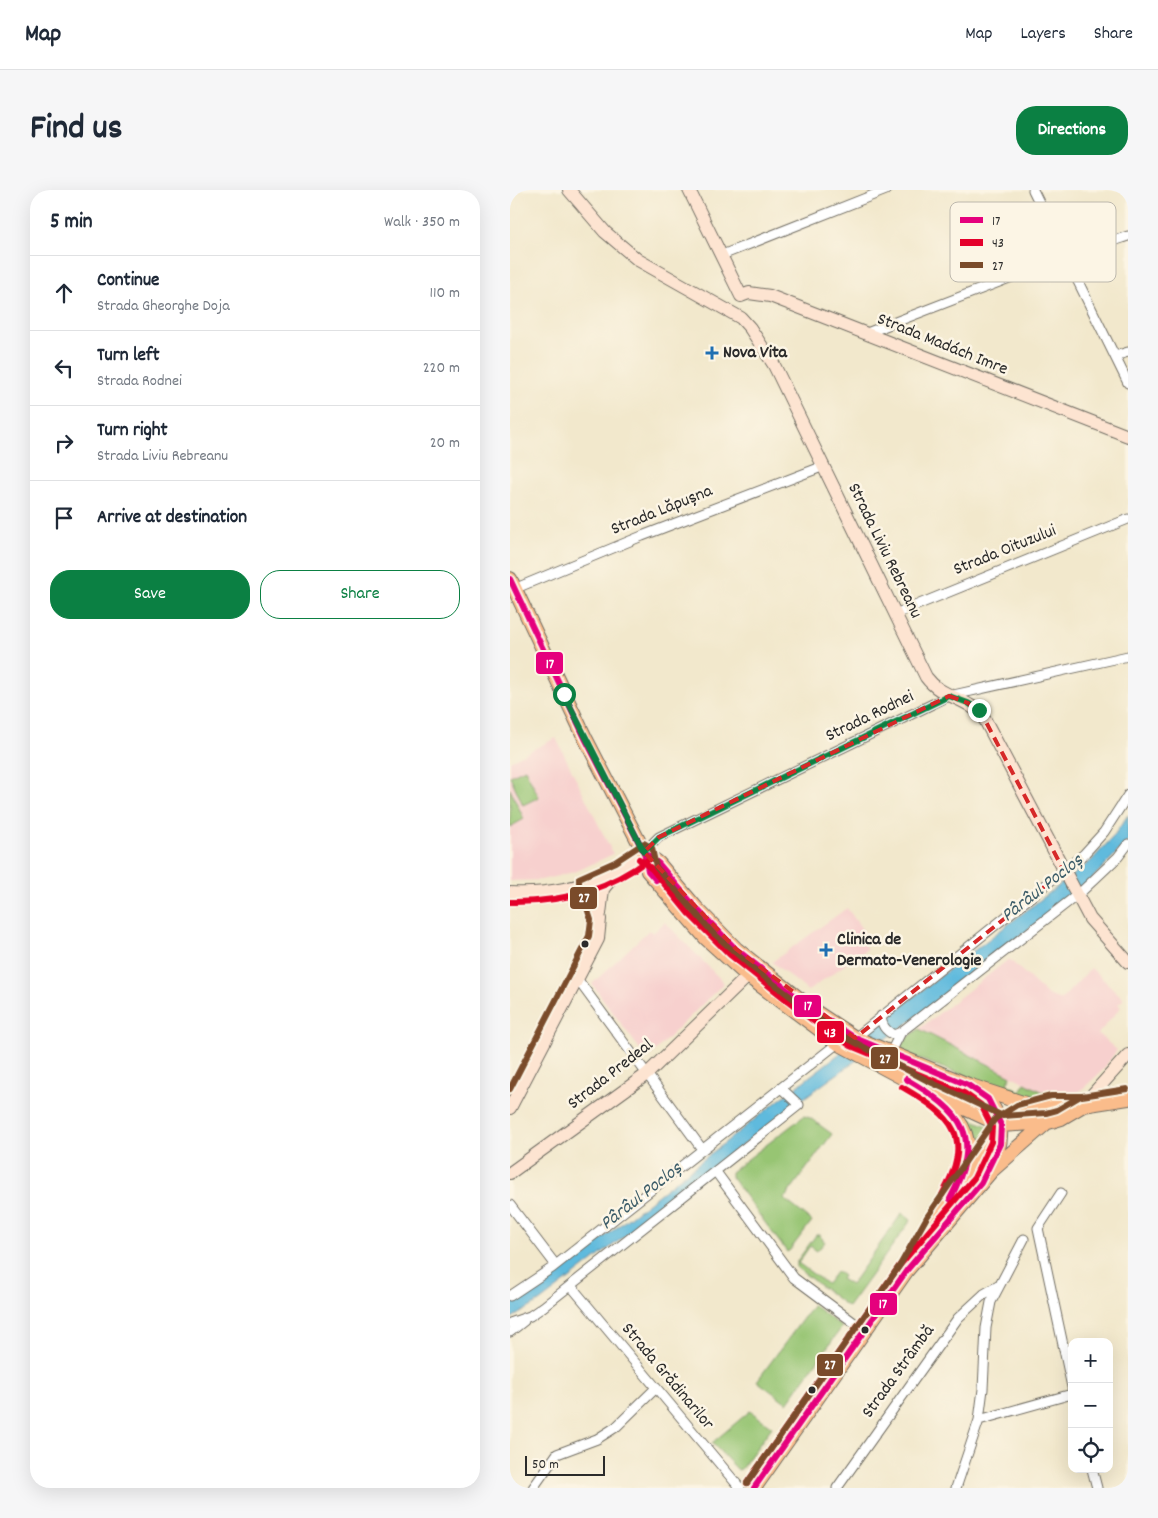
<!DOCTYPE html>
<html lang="en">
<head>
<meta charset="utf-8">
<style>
	body { margin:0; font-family:Dekko,sans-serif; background:#f6f6f7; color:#1f2937 }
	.controls { position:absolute; right:15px; bottom:15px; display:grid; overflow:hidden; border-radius:10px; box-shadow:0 5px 20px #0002 }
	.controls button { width:45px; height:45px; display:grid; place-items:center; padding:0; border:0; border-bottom:1px solid #e0e1e3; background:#fff; color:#1f2937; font:25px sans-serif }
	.scale { position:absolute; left:15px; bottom:12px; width:80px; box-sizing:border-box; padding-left:5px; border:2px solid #2b2b2b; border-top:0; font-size:14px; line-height:18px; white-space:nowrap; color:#2b2b2b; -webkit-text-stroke:4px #fcf5e5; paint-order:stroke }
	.stop { position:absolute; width:15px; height:15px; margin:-11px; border:4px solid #0b8043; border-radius:50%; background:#fff }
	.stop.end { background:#0b8043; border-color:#fff; box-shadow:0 1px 5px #0008 }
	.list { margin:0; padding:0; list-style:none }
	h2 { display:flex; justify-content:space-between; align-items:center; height:65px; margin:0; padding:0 20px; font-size:21px }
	h2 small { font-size:16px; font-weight:400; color:#747a83 }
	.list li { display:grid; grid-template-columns:32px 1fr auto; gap:15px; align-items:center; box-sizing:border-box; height:75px; padding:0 20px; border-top:1px solid #e0e1e3 }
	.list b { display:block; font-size:19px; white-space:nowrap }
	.list p { margin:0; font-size:16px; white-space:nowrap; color:#747a83 }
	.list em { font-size:16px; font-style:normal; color:#747a83 }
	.actions { display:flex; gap:10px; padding:15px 20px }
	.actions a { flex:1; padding:11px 0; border:1px solid #0b8043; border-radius:20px; text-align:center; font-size:18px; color:#0b8043 }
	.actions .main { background:#0b8043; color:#fff }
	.icon { flex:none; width:28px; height:28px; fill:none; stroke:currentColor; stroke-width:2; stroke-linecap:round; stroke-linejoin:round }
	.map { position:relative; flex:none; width:618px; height:1298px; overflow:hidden; border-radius:20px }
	header { display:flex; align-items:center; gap:30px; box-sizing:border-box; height:70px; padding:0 25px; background:#fff; border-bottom:1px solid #e0e1e3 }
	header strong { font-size:24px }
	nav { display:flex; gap:28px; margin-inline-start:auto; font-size:18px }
	.intro { display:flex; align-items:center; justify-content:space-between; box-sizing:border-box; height:120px; padding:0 30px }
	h1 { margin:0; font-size:35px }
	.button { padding:12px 22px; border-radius:20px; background:#0b8043; color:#fff; font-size:18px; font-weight:700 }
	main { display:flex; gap:30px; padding:0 30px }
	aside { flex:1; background:#fff; border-radius:20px; box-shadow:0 5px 20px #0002 }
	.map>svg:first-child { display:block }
</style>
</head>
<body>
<header>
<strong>Map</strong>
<nav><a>Map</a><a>Layers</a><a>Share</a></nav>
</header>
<div class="intro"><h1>Find us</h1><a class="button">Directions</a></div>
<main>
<aside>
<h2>5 min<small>Walk · 350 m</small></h2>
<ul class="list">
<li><svg class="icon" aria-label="ahead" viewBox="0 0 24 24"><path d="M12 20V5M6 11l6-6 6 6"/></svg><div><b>Continue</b><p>Strada Gheorghe Doja</p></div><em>110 m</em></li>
<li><svg class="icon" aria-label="left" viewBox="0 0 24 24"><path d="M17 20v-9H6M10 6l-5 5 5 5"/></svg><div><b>Turn left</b><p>Strada Rodnei</p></div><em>220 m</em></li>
<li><svg class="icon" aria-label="right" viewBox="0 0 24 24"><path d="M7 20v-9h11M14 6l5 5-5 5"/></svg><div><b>Turn right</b><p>Strada Liviu Rebreanu</p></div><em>20 m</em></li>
<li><svg class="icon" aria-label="arrive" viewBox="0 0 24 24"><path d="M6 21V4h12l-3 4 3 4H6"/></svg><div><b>Arrive at destination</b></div></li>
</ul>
<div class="actions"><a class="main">Save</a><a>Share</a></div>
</aside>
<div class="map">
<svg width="618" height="1298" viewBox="0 0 618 1298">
	<rect width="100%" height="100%" fill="#fcf5e5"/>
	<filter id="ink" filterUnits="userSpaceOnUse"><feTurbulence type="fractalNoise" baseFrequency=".02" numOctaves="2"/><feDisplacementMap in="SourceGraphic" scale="10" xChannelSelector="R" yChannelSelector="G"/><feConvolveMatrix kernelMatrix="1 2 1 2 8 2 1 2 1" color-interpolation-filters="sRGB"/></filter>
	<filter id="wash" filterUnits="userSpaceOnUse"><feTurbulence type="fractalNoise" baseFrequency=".0096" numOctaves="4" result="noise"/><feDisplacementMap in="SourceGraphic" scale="20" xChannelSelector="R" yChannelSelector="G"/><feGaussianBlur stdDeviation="1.12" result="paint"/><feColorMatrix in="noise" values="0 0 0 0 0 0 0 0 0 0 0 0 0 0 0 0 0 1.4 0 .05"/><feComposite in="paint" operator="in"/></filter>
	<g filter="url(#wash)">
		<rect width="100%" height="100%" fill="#f2e8cc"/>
		<path fill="#f7d0ce" d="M46 548 103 664 67 681 48 686 31 690 0 691V571Z
			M337 718 359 749 353 753 357 759 298 801 262 772Z
			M155 732 214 793 137 869 82 794 139 740 143 743Z
			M499 769 538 805 551 810 581 778 614 809 608 814 611 817 588 844 607 860 592 881 564 907 549 910 409 839Z"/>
		<path fill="#97c573" stroke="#61784f" d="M15 579 29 607 13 615 0 586Z
			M0 599 14 629 0 637Z
			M409 839 501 886 497 894 510 901 515 893 549 910 533 912 516 909 396 864 390 857 393 851Z
			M396 878 457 901 473 911 483 925Z
			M294 926 300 928 322 944 274 1009 302 1031 280 1060 277 1062 221 987V982Z
			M454 926 482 938 464 960 461 937Z
			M392 1023 401 1030 338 1117 287 1078V1071L306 1045H309L315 1052 307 1061 300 1056 288 1073 317 1094 327 1081 333 1086 331 1089 341 1095Z
			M303 1115 332 1137 277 1213 247 1191Z
			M240 1221 262 1237 231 1279 228 1280 202 1253Z"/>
		<path fill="#5fbadd" stroke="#457284" d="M618 625V651L577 694 394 836 284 915 58 1090 29 1112 0 1129V1114L50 1082 273 907 581 671 603 647Z"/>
	</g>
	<g filter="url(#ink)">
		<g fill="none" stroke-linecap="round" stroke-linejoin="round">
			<g stroke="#716d63" stroke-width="11">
				<path id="street" d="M523 0 618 193
					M212 65 376 0
					M357 143 546 70 618 46
					M605 166 618 162
					M4 399 132 346 314 276
					M385 424 618 329
					M134 662 149 647 439 506 618 466
					M68 790 192 959
					M371 826C372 836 375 840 384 845L391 842
					M345 848 574 664 594 642 618 605
					M380 864 391 842 571 702 608 667 618 654
					M206 982 284 1088 354 1140
					M551 1003 528 1038 562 1197
					M0 1015 45 1074
					M61 1096 230 1298
					M0 1106 42 1078 328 853
					M0 1133 20 1126 33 1117 289 915 271 898
					M0 1142 14 1131
					M469 1230 562 1204
					M582 1279 587 1298
					M23 1298 47 1264 87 1249 106 1237 145 1199
					M327 1298 448 1128 474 1104 488 1096
					M446 1298 469 1230 473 1199 476 1138 481 1112 514 1049"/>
			</g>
			<g stroke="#716d63" stroke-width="14">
				<path id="secondary" d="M59 0 95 42 128 70 231 128 240 138 264 175 416 487C433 510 459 506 475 530L580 729 618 772
					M179 0 231 106
					M231 106 239 103 260 106 618 246
					M0 703C37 705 76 697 109 680 118 675 126 668 134 662
					M90 724 93 699 107 682
					M573 915 618 865
					M0 918 88 749 90 729 77 692
					M0 983 137 884 238 786"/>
			</g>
			<g stroke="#716d63" stroke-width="16">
				<path id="primary" d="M0 389 75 548 134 662 138 681 196 748 238 786 328 853 414 899 491 935 538 932 551 928 573 915
					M134 662 148 673 186 718 226 759 307 823 345 848 458 895 528 918
					M468 902C494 921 496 950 480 977
					M432 914C454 931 464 954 454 982
					M414 1051 451 992 491 935 510 923 543 914 573 915 618 908
					M244 1298 397 1080 481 981 536 933"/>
			</g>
			<use href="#street" stroke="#fff" stroke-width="9"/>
			<use href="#secondary" stroke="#fde4d1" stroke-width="12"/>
			<use href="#primary" stroke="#fabc8b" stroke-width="14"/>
			<g stroke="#fcf5e5" stroke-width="10">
				<path id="bus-1" d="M0 389 75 548 134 662 138 681 146 690
					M134 662 148 673 186 718 226 759 307 823 345 848 458 895 478 909 491 935 490 954 471 993 397 1080 244 1298
					M396 889C453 922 474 946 440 1009"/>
			</g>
			<g stroke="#fcf5e5" stroke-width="10">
				<path id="bus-2" d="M129 669 142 679 179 724 220 765 302 830 341 856 454 903 471 915 482 937 481 952 464 988 390 1075 237 1293
					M0 712C52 713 98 700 139 669
					M392 897C444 927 464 946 432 1005"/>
			</g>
			<g stroke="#fcf5e5" stroke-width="10">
				<path id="bus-3" d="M0 899 79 746 81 730 69 694V688L105 672 134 653 142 658 146 677 202 742 244 779 333 846 418 891 493 926 536 923 547 920 569 907
					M237 1293 390 1075 417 1027 485 929 507 915 541 906H572L617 899"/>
			</g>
			<use href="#bus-1" stroke="#e5007d" stroke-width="6"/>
			<use href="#bus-2" stroke="#e4002b" stroke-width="6"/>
			<use href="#bus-3" stroke="#7a4b2a" stroke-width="6"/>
		</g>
	</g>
	<g fill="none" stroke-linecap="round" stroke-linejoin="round" filter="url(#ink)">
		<path stroke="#0b8043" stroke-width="6" d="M54 504 134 662 149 647 439 506 458 513 469 520"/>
	</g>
	<path fill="none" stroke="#d62828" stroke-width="4" stroke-dasharray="10 6" stroke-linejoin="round" d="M439 506 458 513 475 530 554 681 345 848 226 759 134 662 149 647Z"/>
	<g fill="#1f6fb2" stroke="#fcf5e5" stroke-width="2">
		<path d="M199.5 155.5h5v5h5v5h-5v5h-5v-5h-5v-5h5z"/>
		<path d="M313.5 752.5h5v5h5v5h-5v5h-5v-5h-5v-5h5z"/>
	</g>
	<g fill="#2b2b2b" stroke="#fcf5e5" stroke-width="2">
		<circle cx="75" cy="754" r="4.5"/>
		<circle cx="355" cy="1140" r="4.5"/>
		<circle cx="302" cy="1200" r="4.5"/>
	</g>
	<g text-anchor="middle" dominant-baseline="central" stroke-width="5" stroke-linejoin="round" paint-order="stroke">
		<g font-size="18" fill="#2b2b2b" stroke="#fcf5e5">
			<text transform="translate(432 155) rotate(22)">Strada Madách Imre</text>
			<text transform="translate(152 321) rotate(-22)">Strada Lăpușna</text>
			<text transform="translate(374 361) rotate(64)">Strada Liviu Rebreanu</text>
			<text transform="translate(495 361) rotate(-22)">Strada Oituzului</text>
			<text transform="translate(360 527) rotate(-26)">Strada Rodnei</text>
			<text transform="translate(101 885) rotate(-38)">Strada Predeal</text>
			<text transform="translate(389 1182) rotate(-54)">Strada Strâmbă</text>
			<text transform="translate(157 1187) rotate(50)">Strada Grădinarilor</text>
		</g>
		<g font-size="18" font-weight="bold" fill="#2b2b2b" stroke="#fcf5e5" text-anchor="start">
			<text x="213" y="163">Nova Vita</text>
			<text x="327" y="750">Clinica de<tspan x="327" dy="21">Dermato-Venerologie</tspan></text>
		</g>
		<g font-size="19" font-style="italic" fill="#3d5d69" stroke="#fcf5e5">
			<text transform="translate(533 699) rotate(-38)">Pârâul Pocloș</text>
			<text transform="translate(132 1007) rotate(-38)">Pârâul Pocloș</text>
		</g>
	</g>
	<rect x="440" y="12" width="166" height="80" rx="8" fill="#fcf5e5" stroke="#bdb8ad" stroke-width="1"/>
	<rect x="450" y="27" width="23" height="6" fill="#e5007d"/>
	<rect x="450" y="49" width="23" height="7" fill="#e4002b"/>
	<rect x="450" y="72" width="23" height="6" fill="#7a4b2a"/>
	<g font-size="14" fill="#2b2b2b">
		<text x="482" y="35">17</text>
		<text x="482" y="57">43</text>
		<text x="482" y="80">27</text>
	</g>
	<g stroke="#fcf5e5" stroke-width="2">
		<rect x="25" y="461" width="29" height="24" rx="5" fill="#e5007d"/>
		<rect x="59" y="696" width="29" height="24" rx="5" fill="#7a4b2a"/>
		<rect x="283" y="804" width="29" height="24" rx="5" fill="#e5007d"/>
		<rect x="306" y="830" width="29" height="24" rx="5" fill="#e4002b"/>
		<rect x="360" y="856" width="29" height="24" rx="5" fill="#7a4b2a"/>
		<rect x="359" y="1102" width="29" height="24" rx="5" fill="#e5007d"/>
		<rect x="306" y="1163" width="28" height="24" rx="5" fill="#7a4b2a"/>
	</g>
	<g font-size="14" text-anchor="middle" font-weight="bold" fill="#fff">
		<text x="40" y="478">17</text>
		<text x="74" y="712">27</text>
		<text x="298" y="820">17</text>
		<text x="320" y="847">43</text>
		<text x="375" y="873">27</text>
		<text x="373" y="1118">17</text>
		<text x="320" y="1179">27</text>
	</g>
</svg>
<div class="controls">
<button>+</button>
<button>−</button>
<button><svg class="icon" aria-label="locate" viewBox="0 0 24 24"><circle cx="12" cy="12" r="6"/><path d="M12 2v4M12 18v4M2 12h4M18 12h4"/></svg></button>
</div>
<div class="scale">50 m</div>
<div class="stop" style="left:54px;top:504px"></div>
<div class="stop end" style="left:469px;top:520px"></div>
</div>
</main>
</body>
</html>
